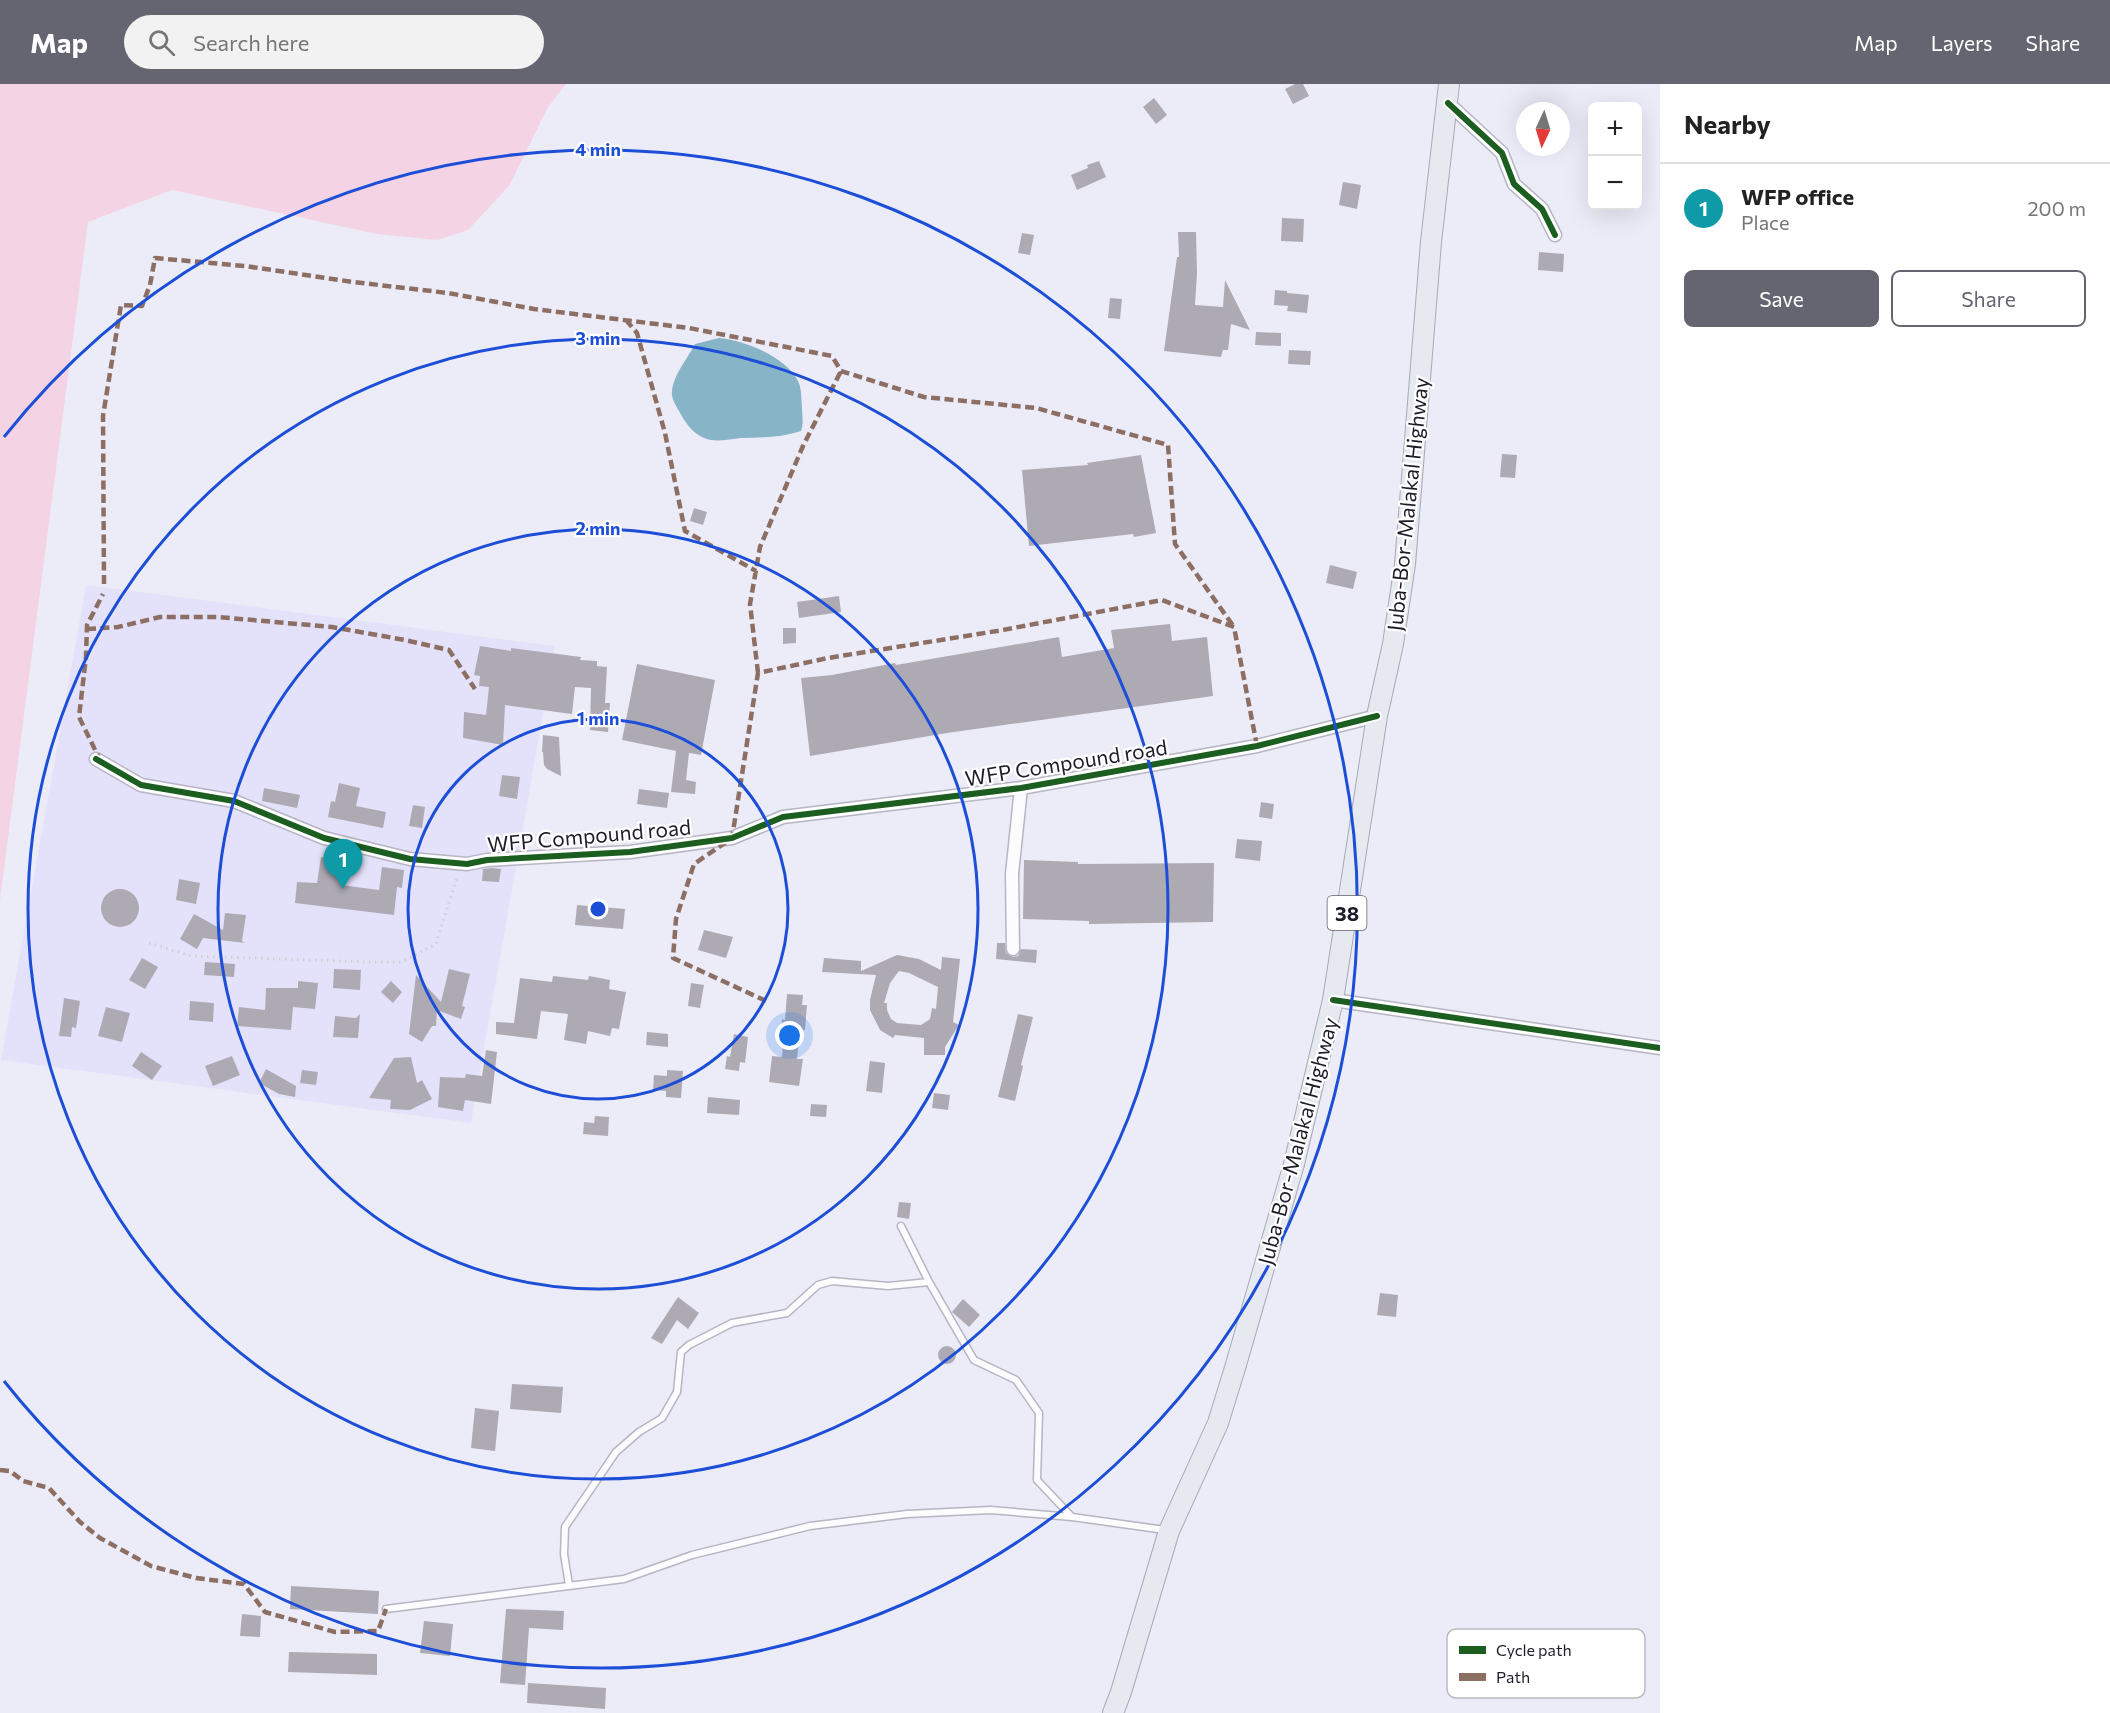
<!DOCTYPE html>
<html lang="en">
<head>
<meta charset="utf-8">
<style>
	body { margin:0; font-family:Commissioner,sans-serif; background:#f2f2f2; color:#222 }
	.controls { position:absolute; right:18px; top:18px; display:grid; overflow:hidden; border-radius:9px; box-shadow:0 6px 24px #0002 }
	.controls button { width:54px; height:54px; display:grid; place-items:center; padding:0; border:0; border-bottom:2px solid #e0e0e0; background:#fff; color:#222; font:30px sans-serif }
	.compass { position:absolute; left:1516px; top:18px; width:54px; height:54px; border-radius:50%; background:#fff; box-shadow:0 6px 24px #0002; rotate:184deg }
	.you { position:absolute; left:790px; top:952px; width:21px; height:21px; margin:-15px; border:4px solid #fff; border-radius:50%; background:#1a73e8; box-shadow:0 0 0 9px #1a73e833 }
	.badge { display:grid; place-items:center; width:39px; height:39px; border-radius:50%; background:#656571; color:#fff; font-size:20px; font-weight:700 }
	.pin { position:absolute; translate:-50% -50px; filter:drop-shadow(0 2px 3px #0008) }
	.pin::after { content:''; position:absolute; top:32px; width:21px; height:18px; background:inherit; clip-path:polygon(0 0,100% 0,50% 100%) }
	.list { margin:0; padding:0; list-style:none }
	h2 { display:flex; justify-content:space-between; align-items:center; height:78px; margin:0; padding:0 24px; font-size:26px }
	h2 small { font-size:20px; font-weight:400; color:#767676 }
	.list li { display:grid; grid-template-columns:39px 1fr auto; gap:18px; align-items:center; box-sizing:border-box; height:90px; padding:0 24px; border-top:2px solid #e0e0e0 }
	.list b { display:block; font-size:22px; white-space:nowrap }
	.list p { margin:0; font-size:20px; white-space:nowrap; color:#767676 }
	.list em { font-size:20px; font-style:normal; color:#767676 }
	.actions { display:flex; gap:12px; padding:18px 24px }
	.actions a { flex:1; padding:14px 0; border:2px solid #656571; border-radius:9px; text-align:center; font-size:21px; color:#656571 }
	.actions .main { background:#656571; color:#fff }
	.icon { flex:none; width:33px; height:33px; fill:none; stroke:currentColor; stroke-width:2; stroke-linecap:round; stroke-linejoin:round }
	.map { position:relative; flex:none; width:1660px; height:1629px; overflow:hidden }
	header { display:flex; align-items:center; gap:36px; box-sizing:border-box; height:84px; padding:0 30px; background:#656571; color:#fff }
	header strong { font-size:28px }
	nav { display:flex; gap:33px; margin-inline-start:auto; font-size:21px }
	.search { width:420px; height:54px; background:#f2f2f2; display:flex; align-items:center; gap:15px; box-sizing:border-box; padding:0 21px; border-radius:33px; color:#767676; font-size:22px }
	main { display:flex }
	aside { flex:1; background:#fff }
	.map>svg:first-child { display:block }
</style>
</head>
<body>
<header>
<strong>Map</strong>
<div class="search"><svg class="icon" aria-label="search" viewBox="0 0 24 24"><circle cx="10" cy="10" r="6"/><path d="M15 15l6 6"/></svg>Search here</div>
<nav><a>Map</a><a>Layers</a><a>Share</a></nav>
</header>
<main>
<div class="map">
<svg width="1660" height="1629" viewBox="0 0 1660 1629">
	<rect width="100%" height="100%" fill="#ececf8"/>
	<path fill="#e4e2fb" d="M86 501 555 562 471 1039 1 976Z"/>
	<path fill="#f4d3e4" d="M0 0H566L548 23 509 102 468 146 438 156 377 150 172 106 88 138 0 816Z"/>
	<path fill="#87b4c7" d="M719 254C744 256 786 273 798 297 802 305 801 315 802 324 802 332 804 339 801 347 780 354 762 353 741 354 728 355 717 359 704 354 692 349 685 338 679 327 675 320 671 314 672 306 674 290 688 274 695 260Z"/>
	<path fill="#aeaab4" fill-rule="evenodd" d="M1295 0H1303L1309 12 1293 20 1285 5Z
		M1154 14 1167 31 1156 40 1143 23Z
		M1099 77 1106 93 1077 106 1071 91 1088 84 1087 81Z
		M1343 98 1361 101 1357 125 1339 121Z
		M1282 134 1304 135 1303 158 1281 157Z
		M1178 148H1196L1197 190 1195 221 1223 223 1225 196 1250 246 1231 240 1228 266H1223L1221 273 1164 267 1177 173H1179Z
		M1022 149 1034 151 1030 171 1018 169Z
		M1539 168 1564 170 1563 188 1538 186Z
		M1275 206 1287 207V209L1309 211 1307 229 1287 227 1288 222 1274 221Z
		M1110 214 1122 215 1120 235 1108 234Z
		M1256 248 1281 249V262L1255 261Z
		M1289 266 1311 267 1310 281 1288 280Z
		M1502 370 1517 371 1515 394 1500 393Z
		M1141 371 1156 449 1134 453 1133 450 1029 462 1022 386 1088 381 1087 379Z
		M694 424 707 428 703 441 690 437Z
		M1330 481 1357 488 1353 505 1326 499Z
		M839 512 841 528 799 534 797 518Z
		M1170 540 1172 557 1207 553 1213 612 947 649 810 672 801 594 832 591 895 579 896 581 1059 553 1062 573 1114 564 1111 546Z
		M783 544H796V559L783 560Z
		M480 562 511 567V564L581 573 580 576 597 577V582L607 583 605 619H610L608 648 590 646 591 604 575 603 572 630 505 621 503 661 463 654 464 628 486 631 489 603 479 602 480 592 474 591Z
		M637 580 715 596 701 671 689 669 686 696 696 698 695 710 671 708 676 667 622 656Z
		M543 651 559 653 561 692 547 685 544 681 543 668H542Z
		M502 691 520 693 517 715 499 712Z
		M339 699 360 704 356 722 386 728 383 744 328 733 331 717 335 718Z
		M264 704 300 711 297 724 262 717Z
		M639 705 669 709 667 724 637 720Z
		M1261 718 1274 720 1272 735 1259 733Z
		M413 721 425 723 422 744 409 742Z
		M1237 755 1262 757 1260 777 1235 774Z
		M321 773 344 776 341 801 379 806 382 783 404 786 402 804 397 803 394 831 295 819 297 798 317 799Z
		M1024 776 1078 778V780L1214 779 1213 838 1089 840V837L1023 835Z
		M492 784 501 785 499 798 482 797 483 785Z
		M179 795 200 799 196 820 176 816Z
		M101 824a19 19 0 1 1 38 0a19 19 0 1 1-38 0Z
		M577 821 625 825 623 845 575 841Z
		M225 829 246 831 242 857 245 859 203 854 197 865 180 855 194 830 223 846Z
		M704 846 733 853 726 874 698 866Z
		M997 859H1005L1006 869 1013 873 1018 872 1021 865 1037 866 1036 879 996 875Z
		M897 871 919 875 941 886 942 873 960 875 953 938 959 941 945 963V971H924V954L895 951 893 954 880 946 870 926V916L876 891 822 888 824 874 861 877V887ZM899 887 909 889 938 903 936 925 932 924 930 935 921 941 897 939 891 935 887 926V919H884L890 899Z
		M142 874 158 883 145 905 129 896Z
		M205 878 235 880 234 893 204 891Z
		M334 885 361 886 360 906 333 904Z
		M449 885 470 890 462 922 465 923 461 935 437 926 436 942H432L422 958 409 950 416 891 441 918Z
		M553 892 588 896 589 892 610 896 609 905 626 908 619 945 612 944 610 952 588 947 586 960 564 956 568 930 541 927 537 955 496 950V938L514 939 520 894 552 898Z
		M298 897 318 899 315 925 293 923 291 946 237 942 239 923 265 926 266 904H298Z
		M391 897 402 908 393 919 381 908Z
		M691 899 704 901 700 924 688 922Z
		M787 910 803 911 802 921H807L805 946H800L797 975H803L799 1002 769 998 772 972 782 973 784 948H781L782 935 785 936Z
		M64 914 80 917 76 944 72 943 71 953 59 952Z
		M190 917 214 919 213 938 189 936Z
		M106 923 130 929 122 958 98 952Z
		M360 930 358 954 333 953 335 932 356 934Z
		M1018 930 1033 933 1021 981 1023 982 1015 1017 998 1013Z
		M647 948 668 950V963L646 961Z
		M734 950 748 953 745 979 740 978 739 987 725 985 727 972 730 973Z
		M486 966 497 968 491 1020 465 1016 463 1027 438 1023 440 993 465 994 466 990 482 992Z
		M141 968 162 982 152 996 132 982Z
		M232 972 240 991 213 1002 205 982Z
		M411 973 417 999 422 996 432 1015 410 1026 390 1025 391 1016 369 1014 394 974Z
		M870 977 885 979 882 1009 866 1007Z
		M266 985 296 1002 295 1013 279 1010 259 999Z
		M302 986 318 988 316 1001 300 999Z
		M667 986 683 987 681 1014 666 1013V1007L653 1006 654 991 667 992Z
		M934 1009 950 1011 948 1026 932 1024Z
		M708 1013 740 1016 739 1031 707 1029Z
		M811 1020 827 1021 826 1033 810 1032Z
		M595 1032 609 1033 608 1052 583 1050 584 1038 594 1039Z
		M899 1118 911 1119 909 1135 897 1133Z
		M1380 1209 1398 1211 1396 1233 1377 1231Z
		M678 1213 699 1229 688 1245 677 1236 662 1260 651 1254Z
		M963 1215 980 1231 969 1243 952 1228Z
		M938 1271a9 9 0 1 1 18 0a9 9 0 1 1-18 0Z
		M512 1300 563 1303 561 1329 510 1325Z
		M475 1324 499 1327 495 1367 471 1364Z
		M291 1502 379 1507 378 1530 290 1525Z
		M506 1525 564 1527 563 1546 529 1544 525 1601 500 1599Z
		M242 1530 261 1532 260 1553 240 1552Z
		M424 1537 453 1540 450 1572 420 1569Z
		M289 1568 377 1570V1591L288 1588Z
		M528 1599 606 1604 605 1625 527 1619Z"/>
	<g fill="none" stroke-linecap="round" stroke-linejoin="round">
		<g stroke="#b6b5c1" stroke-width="9">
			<path id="service" d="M901 1142 929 1198 974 1276 1016 1296 1039 1329 1037 1396 1071 1432
				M569 1501 564 1470 565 1443 616 1368 639 1348 662 1334 677 1308 681 1268 689 1261 732 1239 787 1229 818 1201 832 1197 888 1202 929 1198
				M386 1525 624 1495 692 1471 810 1442 907 1430 991 1426 1072 1433 1165 1446"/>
		</g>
		<g stroke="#b6b5c1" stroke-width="15">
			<path id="minor" d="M1448 19 1502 69 1514 100 1542 125 1555 151
				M96 675 141 701 234 717 324 754 410 775 467 780 487 776 630 768 732 754 783 733 1021 704 1257 662 1377 632
				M1013 865 1012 790 1021 704
				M1333 916 1660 964"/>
		</g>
		<g stroke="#a4aab7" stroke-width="22">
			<path id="primary" d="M1113 1629 1121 1608 1169 1447 1218 1339 1235 1284 1294 1080 1333 916 1377 632 1393 560 1405 480 1431 158 1449 0"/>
		</g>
		<path stroke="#cfcfd3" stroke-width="3" stroke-dasharray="1.5 4.5" stroke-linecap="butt" d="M149 859 191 872 372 878H402L436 860 455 799 458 793"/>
		<use href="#service" stroke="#fcfcfe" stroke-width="6"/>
		<use href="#minor" stroke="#fcfcfe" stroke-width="12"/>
		<use href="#primary" stroke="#e6e9ef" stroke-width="20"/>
		<path stroke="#8d6e63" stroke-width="4.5" stroke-dasharray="9 4.5" stroke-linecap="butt" d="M626 236 637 249 665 349 685 447 756 487
			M104 500 103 332 121 221 142 222 150 201 155 174 245 182 353 198 448 209 534 225 689 244 832 272 841 287 924 313 1036 324 1168 361 1175 460 1234 543
			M87 545 118 543 160 533H218L332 543 405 556 449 566 475 605
			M758 589 750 520 760 463 803 362 841 287
			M101 678 79 633 86 573 87 541 103 510
			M766 917 673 874 676 835 694 780 732 754 758 589 828 574 997 547 1162 516 1234 543 1257 662
			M0 1386 10 1387 23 1397 49 1404 80 1438 100 1454 151 1482 196 1494 244 1500 265 1528 335 1548 378 1547 386 1525"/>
		<g stroke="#fff" stroke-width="10">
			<path id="cycleway" d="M1448 19 1502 69 1514 100 1542 125 1555 151
				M96 675 141 701 234 717 324 754 410 775 467 780 487 776 630 768 732 754 783 733 1021 704 1257 662 1377 632
				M1333 916 1660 964"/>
		</g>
		<use href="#cycleway" stroke="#1b5e20" stroke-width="6"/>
	</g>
	<g fill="none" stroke="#1d4ed8" stroke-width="3">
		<circle cx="598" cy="825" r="190"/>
		<circle cx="598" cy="825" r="380"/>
		<circle cx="598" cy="825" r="570"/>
		<path d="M4 353A759 759 0 1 1 4 1297"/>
	</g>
	<g text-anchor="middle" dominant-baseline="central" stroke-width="4.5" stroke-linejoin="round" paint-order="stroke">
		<rect fill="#fff" stroke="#616069" stroke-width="1.5" x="1327.5" y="812" width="39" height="34" rx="4.5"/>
		<g font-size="20" font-weight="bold" fill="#1d1c29">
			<text x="1347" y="829">38</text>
		</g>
		<g font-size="21" fill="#1d1c29" stroke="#fff">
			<text transform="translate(1407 420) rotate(-84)">Juba-Bor-Malakal Highway</text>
			<text transform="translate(1066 678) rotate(-9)">WFP Compound road</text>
			<text transform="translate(589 751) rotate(-5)">WFP Compound road</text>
			<text transform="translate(1297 1057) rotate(-75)">Juba-Bor-Malakal Highway</text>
		</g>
	</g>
	<rect x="1447" y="1545" width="198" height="69" rx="9" fill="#fff" stroke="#bbbbbf" stroke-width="1.5"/>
	<rect x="1459" y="1562" width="27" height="8" fill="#1b5e20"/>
	<rect x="1459" y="1589" width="27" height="8" fill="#8d6e63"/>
	<g font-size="16" fill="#1d1c29">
		<text x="1496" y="1572">Cycle path</text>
		<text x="1496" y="1599">Path</text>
	</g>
	<circle cx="598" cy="825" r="9" fill="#1d4ed8" stroke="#fff" stroke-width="3"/>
	<g font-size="18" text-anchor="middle" font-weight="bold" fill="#1d4ed8" stroke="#fff" stroke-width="4.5" stroke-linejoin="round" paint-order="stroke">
		<text x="598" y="72">4 min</text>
		<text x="598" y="261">3 min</text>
		<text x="598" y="451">2 min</text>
		<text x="598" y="641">1 min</text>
	</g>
</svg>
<div class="controls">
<button>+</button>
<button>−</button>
</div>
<svg class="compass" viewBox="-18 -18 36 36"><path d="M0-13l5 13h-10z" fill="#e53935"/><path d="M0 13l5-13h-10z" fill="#767676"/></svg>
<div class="you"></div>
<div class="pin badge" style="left:343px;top:805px;background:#0f9aa8">1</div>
</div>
<aside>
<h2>Nearby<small></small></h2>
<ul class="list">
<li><span class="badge" style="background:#0f9aa8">1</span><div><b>WFP office</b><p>Place</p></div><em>200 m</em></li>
</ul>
<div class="actions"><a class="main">Save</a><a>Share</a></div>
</aside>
</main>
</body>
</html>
